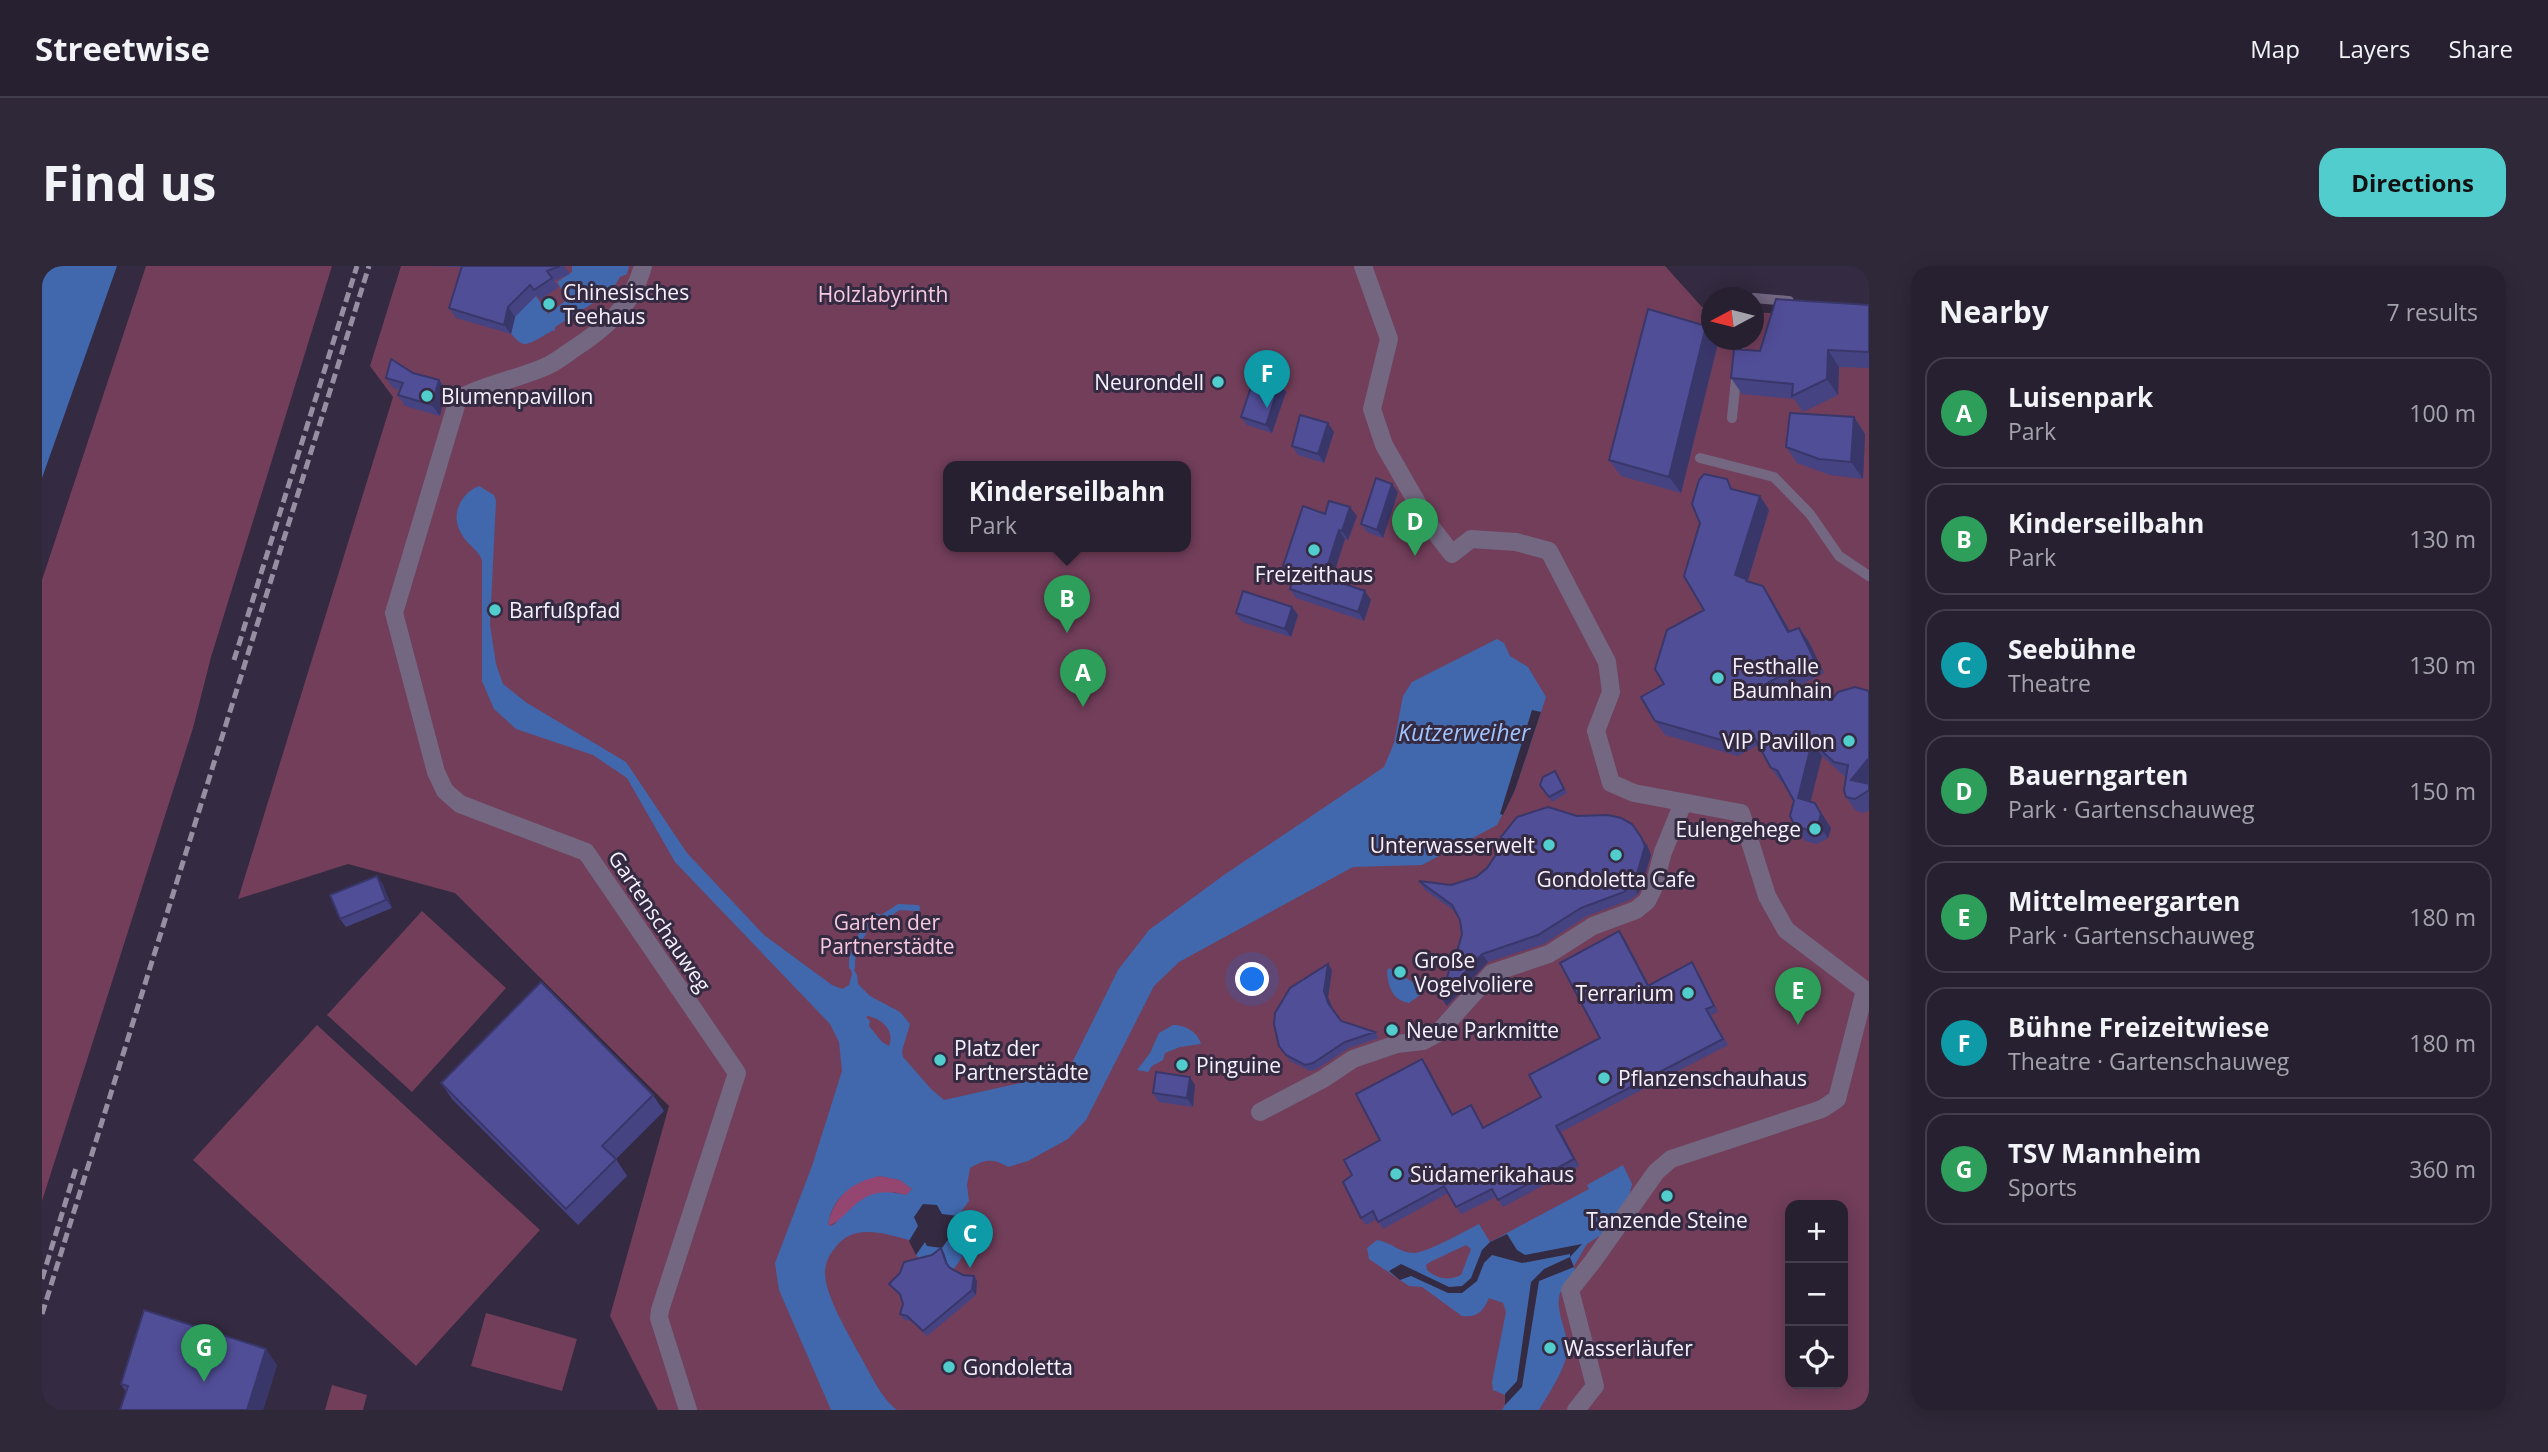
<!DOCTYPE html>
<html lang="en">
<head>
<meta charset="utf-8">
<style>
	body { margin:0; font-family:"Open Sans",sans-serif; background:#2f2839; color:#f1f3f6 }
	.controls { position:absolute; right:21px; bottom:21px; display:grid; overflow:hidden; border-radius:14px; box-shadow:0 4px 18px #0003 }
	.controls button { width:63px; height:63px; display:grid; place-items:center; padding:0; border:0; border-bottom:2px solid #433e4d; background:#272031; color:#f1f3f6; font:35px sans-serif }
	.compass { position:absolute; left:1659px; top:21px; width:63px; height:63px; border-radius:50%; background:#272031; box-shadow:0 4px 18px #0003; rotate:263deg }
	.you { position:absolute; left:1211px; top:714px; width:24px; height:24px; margin:-18px; border:5px solid #fff; border-radius:50%; background:#1a73e8; box-shadow:0 0 0 10px #1a73e833 }
	.badge { display:grid; place-items:center; width:46px; height:46px; border-radius:50%; background:#52cdcd; color:#fff; font-size:23px; font-weight:700 }
	.pin { position:absolute; translate:-50% -58px; filter:drop-shadow(0 2px 4px #0008) }
	.pin::after { content:''; position:absolute; top:37px; width:24px; height:21px; background:inherit; clip-path:polygon(0 0,100% 0,50% 100%) }
	.popup { position:absolute; left:901px; top:195px; width:248px; height:91px; box-sizing:border-box; display:grid; place-content:center; border-radius:14px; background:#272031; filter:drop-shadow(0 2px 5px #0005); font-size:23px; white-space:nowrap; color:#a4a3ab }
	.popup b { font-size:26px; color:#f1f3f6 }
	.popup::after { content:''; position:absolute; left:50%; top:100%; margin-left:-14px; border:14px solid transparent; border-top-color:#272031 }
	.list { margin:0; padding:0; list-style:none }
	h2 { display:flex; justify-content:space-between; align-items:center; height:91px; margin:0; padding:0 28px; font-size:30px }
	h2 small { font-size:23px; font-weight:400; color:#a4a3ab }
	.list li { display:grid; grid-template-columns:46px 1fr auto; gap:21px; align-items:center; box-sizing:border-box; height:112px; margin:0 14px 14px; padding:0 14px; border:2px solid #433e4d; border-radius:21px }
	.list b { display:block; font-size:26px; white-space:nowrap }
	.list p { margin:0; font-size:23px; white-space:nowrap; color:#a4a3ab }
	.list em { font-size:23px; font-style:normal; color:#a4a3ab }
	.icon { flex:none; width:38px; height:38px; fill:none; stroke:currentColor; stroke-width:2; stroke-linecap:round; stroke-linejoin:round }
	.map { position:relative; flex:none; width:1827px; height:1144px; overflow:hidden; border-radius:21px }
	header { display:flex; align-items:center; gap:42px; box-sizing:border-box; height:98px; padding:0 35px; background:#272031; border-bottom:2px solid #433e4d }
	header strong { font-size:33px }
	nav { display:flex; gap:38px; margin-inline-start:auto; font-size:24px }
	.intro { display:flex; align-items:center; justify-content:space-between; box-sizing:border-box; height:168px; padding:0 42px }
	h1 { margin:0; font-size:49px }
	.button { padding:18px 32px; border-radius:21px; background:#52cdcd; color:#111; font-size:24px; font-weight:700 }
	main { display:flex; gap:42px; padding:0 42px }
	aside { flex:1; background:#272031; border-radius:21px; box-shadow:0 4px 18px #0003 }
	.map>svg:first-child { display:block }
</style>
</head>
<body>
<header>
<strong>Streetwise</strong>
<nav><a>Map</a><a>Layers</a><a>Share</a></nav>
</header>
<div class="intro"><h1>Find us</h1><a class="button">Directions</a></div>
<main>
<div class="map">
<svg width="1827" height="1144" viewBox="0 0 1827 1144">
	<rect width="100%" height="100%" fill="#342a41"/>
	<path fill="#723e5a" fill-rule="evenodd" d="M104 0H290L169 391 151 462 0 935V314Z
		M359 0H1623L1660 41 1669 42 1670 74H1712V46L1827 54V1144H616L568 1050 627 840 413 627 306 598 196 633 351 131 328 100ZM906 201H1144V281H906ZM1748 939H1801V1118H1748Z
		M380 645 464 722 370 826 285 749Z
		M275 759 498 964 374 1100 151 894Z
		M444 1047 535 1073 520 1125 429 1100Z
		M290 1119 325 1129 321 1144H283Z"/>
	<path fill="#944671" d="M838 910 858 914 870 923 864 929 852 926 786 960C788 943 801 924 816 915 822 912 831 911 838 910Z"/>
	<path fill="#4168ad" fill-rule="evenodd" d="M0 0H75L0 212Z
		M428 0 484 37 494 30 506 48 526 33 515 16 530 6V0H587L585 8 578 11 569 26 513 61V64C503 67 492 78 482 78 468 77 437 14 428 0Z
		M437 220 452 229 454 235 448 359 454 398 461 418 485 437 584 496 645 587 722 669 790 719 800 723 807 719 810 708 807 695 815 709 816 718 828 730 858 746 868 758 860 785 861 791 889 823 902 834 1023 807 1028 801 1076 704 1107 664 1182 609 1342 501 1352 477 1361 430 1370 416 1455 373 1462 377 1468 390 1486 401 1504 431 1473 524 1455 559 1380 599 1311 601 1137 696 1112 720 1044 854 1026 873 986 895 966 901C951 892 943 893 928 902L925 919 927 935 916 950 929 979 911 1004 881 1002 867 974C842 967 810 957 793 982 787 989 783 997 783 1007 783 1029 806 1067 816 1086 828 1106 837 1130 855 1144H789L737 1024 733 997 770 900 800 805 797 776 788 758 633 596 585 512 551 489 474 463 452 443 440 415V294C435 282 424 278 419 267 408 249 419 227 437 220ZM827 750C841 754 853 765 847 780L840 776 827 760 828 755 824 751ZM838 910 858 914 870 923 864 929C824 919 817 937 791 959L786 960C789 931 812 915 838 910Z
		M1347 702 1374 718 1381 727 1367 737C1350 734 1346 720 1345 705Z
		M1131 759C1143 759 1156 766 1159 778L1138 781 1123 787 1121 794 1110 800 1106 806 1095 804 1108 787 1117 767Z
		M1581 899 1590 918 1587 931 1559 969 1545 978 1532 1000 1533 1005C1529 1010 1523 1016 1520 1023 1509 1043 1529 1067 1525 1089 1520 1108 1507 1127 1497 1144H1460L1463 1139V1129L1451 1124 1450 1116 1464 1046 1461 1037 1447 1032C1441 1045 1436 1052 1420 1050L1380 1021 1367 1020 1327 993 1325 982 1335 974C1349 976 1358 987 1371 987 1383 988 1425 964 1437 958L1448 976 1547 923 1545 919ZM1424 979 1429 983 1419 1009C1407 1015 1395 1013 1385 1004L1384 999 1388 996Z"/>
	<path fill="#342a41" d="M1490 444 1499 446 1473 524 1461 549 1458 548Z
		M881 938 895 939 900 948 916 950 923 966 909 964 910 968 900 982 885 980 883 976 874 989 867 975 876 960 872 951Z
		M1465 968 1475 984 1483 989 1540 978 1528 991 1532 1001 1497 1015 1480 1121 1463 1139V1128L1475 1115 1489 1016 1502 1003 1528 991V988L1480 997 1450 989 1442 997 1435 1015 1420 1027H1406L1369 1010 1358 1014 1347 1005 1359 998 1407 1021 1420 1020 1429 1012 1440 984 1448 976Z"/>
	<g fill="none" stroke-linecap="round" stroke-linejoin="round">
		<path stroke="#4168ad" stroke-width="6" d="M810 701C808 684 823 664 831 650L840 652 857 641 875 642"/>
		<path stroke="#736782" stroke-width="10" d="M1712 32 1747 35
			M1690 152 1698 74
			M1658 192 1732 211 1768 248 1797 290 1827 310"/>
		<path stroke="#736782" stroke-width="18" d="M601 0C590 40 564 62 530 84 523 89 515 95 507 99 478 113 445 117 416 133L352 347 394 506 403 525 418 538 544 586 695 807 618 1044 617 1052 646 1144
			M1321 0 1347 73 1330 143 1342 179 1389 261 1410 288 1429 273 1474 276 1507 285 1565 396 1569 426 1554 465 1569 517 1592 527 1699 547 1725 630 1744 664 1823 724 1795 833 1780 843 1629 893 1614 906 1551 995 1528 1024 1553 1120 1534 1144
			M1218 846 1281 813 1311 793 1355 778 1381 775 1396 767 1450 707 1507 688 1551 660 1594 644 1605 635 1611 623 1621 586 1641 537"/>
		<path stroke="#978fa1" stroke-width="5" stroke-dasharray="10 5" stroke-linecap="butt" d="M192 394 315 0
			M0 1013 34 902
			M0 1048 327 0"/>
	</g>
	<path fill="#464383" d="M387 0H522L528 8 512 15 517 21 498 34 495 29 473 51 469 68 414 52 407 42 419 1Z
		M1827 39V102L1797 101 1796 129 1761 146 1752 133 1700 128 1689 112 1718 85Z
		M1670 74H1674L1676 77 1639 227 1579 210 1567 194Z
		M371 107 397 114 404 124 398 150 363 140 356 129 358 124 351 122 344 112Z
		M1238 117 1244 126 1230 167 1205 159 1199 151Z
		M1812 151 1823 168 1821 213 1788 209 1755 197 1744 181Z
		M1292 166 1282 197 1256 189 1250 180Z
		M1692 224 1718 230 1727 244 1706 314 1707 316 1721 320 1730 334 1748 365 1757 362 1767 376 1782 407 1751 423 1789 434 1827 425V544L1822 547 1814 545 1804 531V511L1802 510 1780 490 1768 536 1773 537 1789 562 1786 572 1775 578 1763 575 1753 560 1752 535 1742 517 1739 516 1729 502 1716 479 1696 490 1623 469 1613 455 1622 418 1662 344 1658 257Z
		M1356 226 1341 272 1325 266 1319 258Z
		M1283 248 1315 250 1306 274 1303 273 1290 314 1329 334 1322 355 1254 332 1248 323 1252 310 1247 308 1241 300Z
		M1250 341 1256 349 1249 371 1200 356 1194 347Z
		M1516 509 1525 527 1510 536 1498 519Z
		M1605 579 1609 589 1600 619 1596 628 1588 634 1545 650 1502 678 1446 696 1405 740 1414 689 1420 668 1418 654 1414 646 1383 624 1377 615 1409 619Z
		M335 610 341 619 350 642 304 661 298 653Z
		M1582 672 1607 719 1650 696 1654 703 1676 746 1669 749 1686 779 1519 866 1537 900 1461 941 1454 931 1419 948 1406 927 1341 963 1335 953 1324 959 1319 952 1310 909 1338 874 1385 800 1411 849 1429 839 1442 862 1499 831 1558 772Z
		M1286 698 1290 704 1286 731 1290 743 1299 755 1333 766 1337 772 1307 782 1275 803 1268 805 1248 795 1237 780Z
		M399 817 611 829 622 845 574 893 585 910 536 959 410 833Z
		M1153 819 1151 841 1117 836 1111 827Z
		M899 982 902 987 906 1000 908 1002 921 1009 932 1010 935 1015 934 1029 885 1070 869 1055 861 1053 858 1048 861 1038 858 1030 847 1018Z
		M235 1099 221 1144H78L84 1126 79 1118Z"/>
	<path fill="#39376a" d="M466 41 473 51 469 68 462 59Z
		M1664 60 1670 68V74H1674L1676 77 1639 227 1627 211Z
		M1786 84 1797 101 1796 129 1785 113Z
		M397 114 404 124 398 150 390 139Z
		M1238 117 1244 126 1230 167 1224 159Z
		M1812 151 1823 168 1821 213 1809 196Z
		M1286 157 1292 166 1282 197 1276 188Z
		M1350 218 1356 226 1341 272 1335 264Z
		M1718 230 1727 244 1706 314 1714 327 1693 309Z
		M1308 241 1315 250 1306 274 1300 265Z
		M1297 264 1303 273 1288 320 1282 311Z
		M1721 320 1730 334 1756 380 1746 366Z
		M1323 325 1329 334 1322 355 1316 346Z
		M1250 341 1256 349 1249 371 1243 363Z
		M1757 362 1767 376 1782 407 1772 393Z
		M1770 476 1780 490 1766 546 1756 532Z
		M1827 492V518L1809 514Z
		M1773 537 1789 562 1786 572 1776 558Z
		M1599 571 1605 579 1609 589 1600 619 1596 628 1590 619Z
		M335 610 341 619 350 642 344 634Z
		M1577 665 1582 672 1611 727 1606 720Z
		M1440 688 1446 696 1405 740 1399 732Z
		M1650 696 1654 703 1676 746 1672 740Z
		M1286 698 1290 704 1286 731 1291 743 1286 737 1282 725Z
		M1380 793 1385 800 1415 856 1410 849Z
		M1148 811 1153 819 1151 841 1145 832Z
		M1514 860 1519 866 1537 900 1532 893Z
		M899 982 902 987 907 1002 904 997Z
		M932 1010 935 1015 934 1029 930 1024Z
		M224 1083 235 1099 221 1144H205Z"/>
	<path fill="#514e98" stroke="#39376a" stroke-width="2" d="M420 0H518L505 5 510 12 492 24 488 19 466 41 462 59 407 42Z
		M1734 33 1827 39V86L1786 84 1785 113 1750 130 1751 118 1689 112 1692 83 1718 85Z
		M1606 43 1664 60 1627 211 1567 194Z
		M349 93 371 107 397 114 390 139 356 129 361 117 344 112Z
		M1213 109 1238 117 1224 159 1199 151Z
		M1748 147 1812 151 1809 196 1777 193 1744 181Z
		M1258 149 1286 157 1276 188 1250 180Z
		M1662 208 1685 213 1689 223 1718 230 1693 309 1704 313V315L1721 320 1746 366 1757 362 1772 393 1727 416 1789 434 1796 426 1813 421 1827 425V492L1809 514 1827 518V524L1813 533 1804 531 1802 524 1806 499 1792 496 1770 476 1756 532 1773 537 1779 548 1776 558 1766 564 1753 560 1748 550 1752 535 1735 504 1729 502 1708 464 1686 476 1613 455 1599 431 1622 418 1613 403 1625 364 1662 344 1642 310 1658 257 1650 238 1657 214Z
		M1334 212 1350 218 1335 264 1319 258Z
		M1287 235 1308 241 1300 265 1297 264 1282 311 1323 325 1316 346 1248 323 1254 304 1241 300 1261 240 1283 248Z
		M1201 325 1250 341 1243 363 1194 347Z
		M1513 505 1522 523 1507 531 1498 519 1501 511Z
		M1506 541 1535 550 1566 549 1579 552 1590 558 1599 571 1603 580 1594 611 1590 619 1582 626 1539 642 1496 669 1440 688 1399 732 1409 698 1414 689 1420 668 1418 654 1410 639 1377 615 1409 619 1434 611 1445 602 1453 590 1459 571 1475 551Z
		M335 610 344 634 298 653 288 629Z
		M1577 665 1606 720 1650 696 1672 740 1664 743 1681 773 1514 860 1532 893 1456 934 1450 923 1414 941 1402 920 1336 956 1331 945 1319 952 1301 916 1310 909 1302 894 1338 874 1314 828 1380 793 1410 849 1429 839 1441 862 1499 831 1487 809 1558 772 1518 697Z
		M1286 698 1282 725 1286 737 1299 755 1333 766 1303 776 1271 797 1263 799 1244 789 1237 780 1232 758 1233 747 1248 722Z
		M499 716 611 829 560 880 574 893 524 943 399 817Z
		M1114 806 1148 811 1145 832 1111 827Z
		M899 982 904 997 908 1002 921 1009 932 1010 930 1024 881 1065 865 1050 858 1048 861 1038 858 1028 847 1018 858 1007 862 996 890 989Z
		M102 1044 224 1083 205 1144H78L86 1120 79 1118Z"/>
	<g fill="#52cdcd" stroke="#342a41" stroke-width="2.5">
		<circle cx="507" cy="38" r="7"/>
		<circle cx="1176" cy="116" r="7"/>
		<circle cx="385" cy="130" r="7"/>
		<circle cx="1272" cy="284" r="7"/>
		<circle cx="453" cy="344" r="7"/>
		<circle cx="1676" cy="412" r="7"/>
		<circle cx="1807" cy="475" r="7"/>
		<circle cx="1773" cy="563" r="7"/>
		<circle cx="1507" cy="579" r="7"/>
		<circle cx="1574" cy="589" r="7"/>
		<circle cx="1358" cy="706" r="7"/>
		<circle cx="1646" cy="727" r="7"/>
		<circle cx="1350" cy="764" r="7"/>
		<circle cx="898" cy="794" r="7"/>
		<circle cx="1140" cy="799" r="7"/>
		<circle cx="1562" cy="812" r="7"/>
		<circle cx="1354" cy="908" r="7"/>
		<circle cx="1625" cy="930" r="7"/>
		<circle cx="1508" cy="1082" r="7"/>
		<circle cx="907" cy="1101" r="7"/>
	</g>
	<g text-anchor="middle" dominant-baseline="central" stroke-width="6" stroke-linejoin="round" paint-order="stroke">
		<g font-size="21" fill="#f6f1fd" stroke="#342a41" text-anchor="start">
			<text x="521" y="26">Chinesisches<tspan x="521" dy="24">Teehaus</tspan></text>
			<text x="1162" y="116" text-anchor="end">Neurondell</text>
			<text x="399" y="130">Blumenpavillon</text>
			<text x="1272" y="308" text-anchor="middle">Freizeithaus</text>
			<text x="467" y="344">Barfußpfad</text>
			<text x="1690" y="400">Festhalle<tspan x="1690" dy="24">Baumhain</tspan></text>
			<text x="1793" y="475" text-anchor="end">VIP Pavillon</text>
			<text x="1759" y="563" text-anchor="end">Eulengehege</text>
			<text x="1493" y="579" text-anchor="end">Unterwasserwelt</text>
			<text x="1574" y="613" text-anchor="middle">Gondoletta Cafe</text>
			<text x="1372" y="694">Große<tspan x="1372" dy="24">Vogelvoliere</tspan></text>
			<text x="1632" y="727" text-anchor="end">Terrarium</text>
			<text x="1364" y="764">Neue Parkmitte</text>
			<text x="912" y="782">Platz der<tspan x="912" dy="24">Partnerstädte</tspan></text>
			<text x="1154" y="799">Pinguine</text>
			<text x="1576" y="812">Pflanzenschauhaus</text>
			<text x="1368" y="908">Südamerikahaus</text>
			<text x="1625" y="954" text-anchor="middle">Tanzende Steine</text>
			<text x="1522" y="1082">Wasserläufer</text>
			<text x="921" y="1101">Gondoletta</text>
		</g>
		<g font-size="21" fill="#f7c9df" stroke="#342a41">
			<text x="841" y="28">Holzlabyrinth</text>
			<text x="845" y="656">Garten der<tspan x="845" dy="24">Partnerstädte</tspan></text>
		</g>
		<g font-size="21" fill="#f6f1fd" stroke="#342a41">
			<text transform="translate(618 655) rotate(56)">Gartenschauweg</text>
		</g>
		<g font-size="23" font-style="italic" fill="#a1c3fb" stroke="#342a41">
			<text x="1422" y="466">Kutzerweiher</text>
		</g>
	</g>
</svg>
<div class="controls">
<button>+</button>
<button>−</button>
<button><svg class="icon" aria-label="locate" viewBox="0 0 24 24"><circle cx="12" cy="12" r="6"/><path d="M12 2v4M12 18v4M2 12h4M18 12h4"/></svg></button>
</div>
<svg class="compass" viewBox="-18 -18 36 36"><path d="M0-13l5 13h-10z" fill="#e53935"/><path d="M0 13l5-13h-10z" fill="#a4a3ab"/></svg>
<div class="you"></div>
<div class="pin badge" style="left:1041px;top:441px;background:#2e9e5b">A</div>
<div class="pin badge" style="left:1025px;top:367px;background:#2e9e5b">B</div>
<div class="popup"><b>Kinderseilbahn</b>Park</div>
<div class="pin badge" style="left:928px;top:1002px;background:#0f9aa8">C</div>
<div class="pin badge" style="left:1373px;top:290px;background:#2e9e5b">D</div>
<div class="pin badge" style="left:1756px;top:759px;background:#2e9e5b">E</div>
<div class="pin badge" style="left:1225px;top:142px;background:#0f9aa8">F</div>
<div class="pin badge" style="left:162px;top:1116px;background:#2e9e5b">G</div>
</div>
<aside>
<h2>Nearby<small>7 results</small></h2>
<ul class="list">
<li><span class="badge" style="background:#2e9e5b">A</span><div><b>Luisenpark</b><p>Park</p></div><em>100 m</em></li>
<li><span class="badge" style="background:#2e9e5b">B</span><div><b>Kinderseilbahn</b><p>Park</p></div><em>130 m</em></li>
<li><span class="badge" style="background:#0f9aa8">C</span><div><b>Seebühne</b><p>Theatre</p></div><em>130 m</em></li>
<li><span class="badge" style="background:#2e9e5b">D</span><div><b>Bauerngarten</b><p>Park · Gartenschauweg</p></div><em>150 m</em></li>
<li><span class="badge" style="background:#2e9e5b">E</span><div><b>Mittelmeergarten</b><p>Park · Gartenschauweg</p></div><em>180 m</em></li>
<li><span class="badge" style="background:#0f9aa8">F</span><div><b>Bühne Freizeitwiese</b><p>Theatre · Gartenschauweg</p></div><em>180 m</em></li>
<li><span class="badge" style="background:#2e9e5b">G</span><div><b>TSV Mannheim</b><p>Sports</p></div><em>360 m</em></li>
</ul>
</aside>
</main>
</body>
</html>
